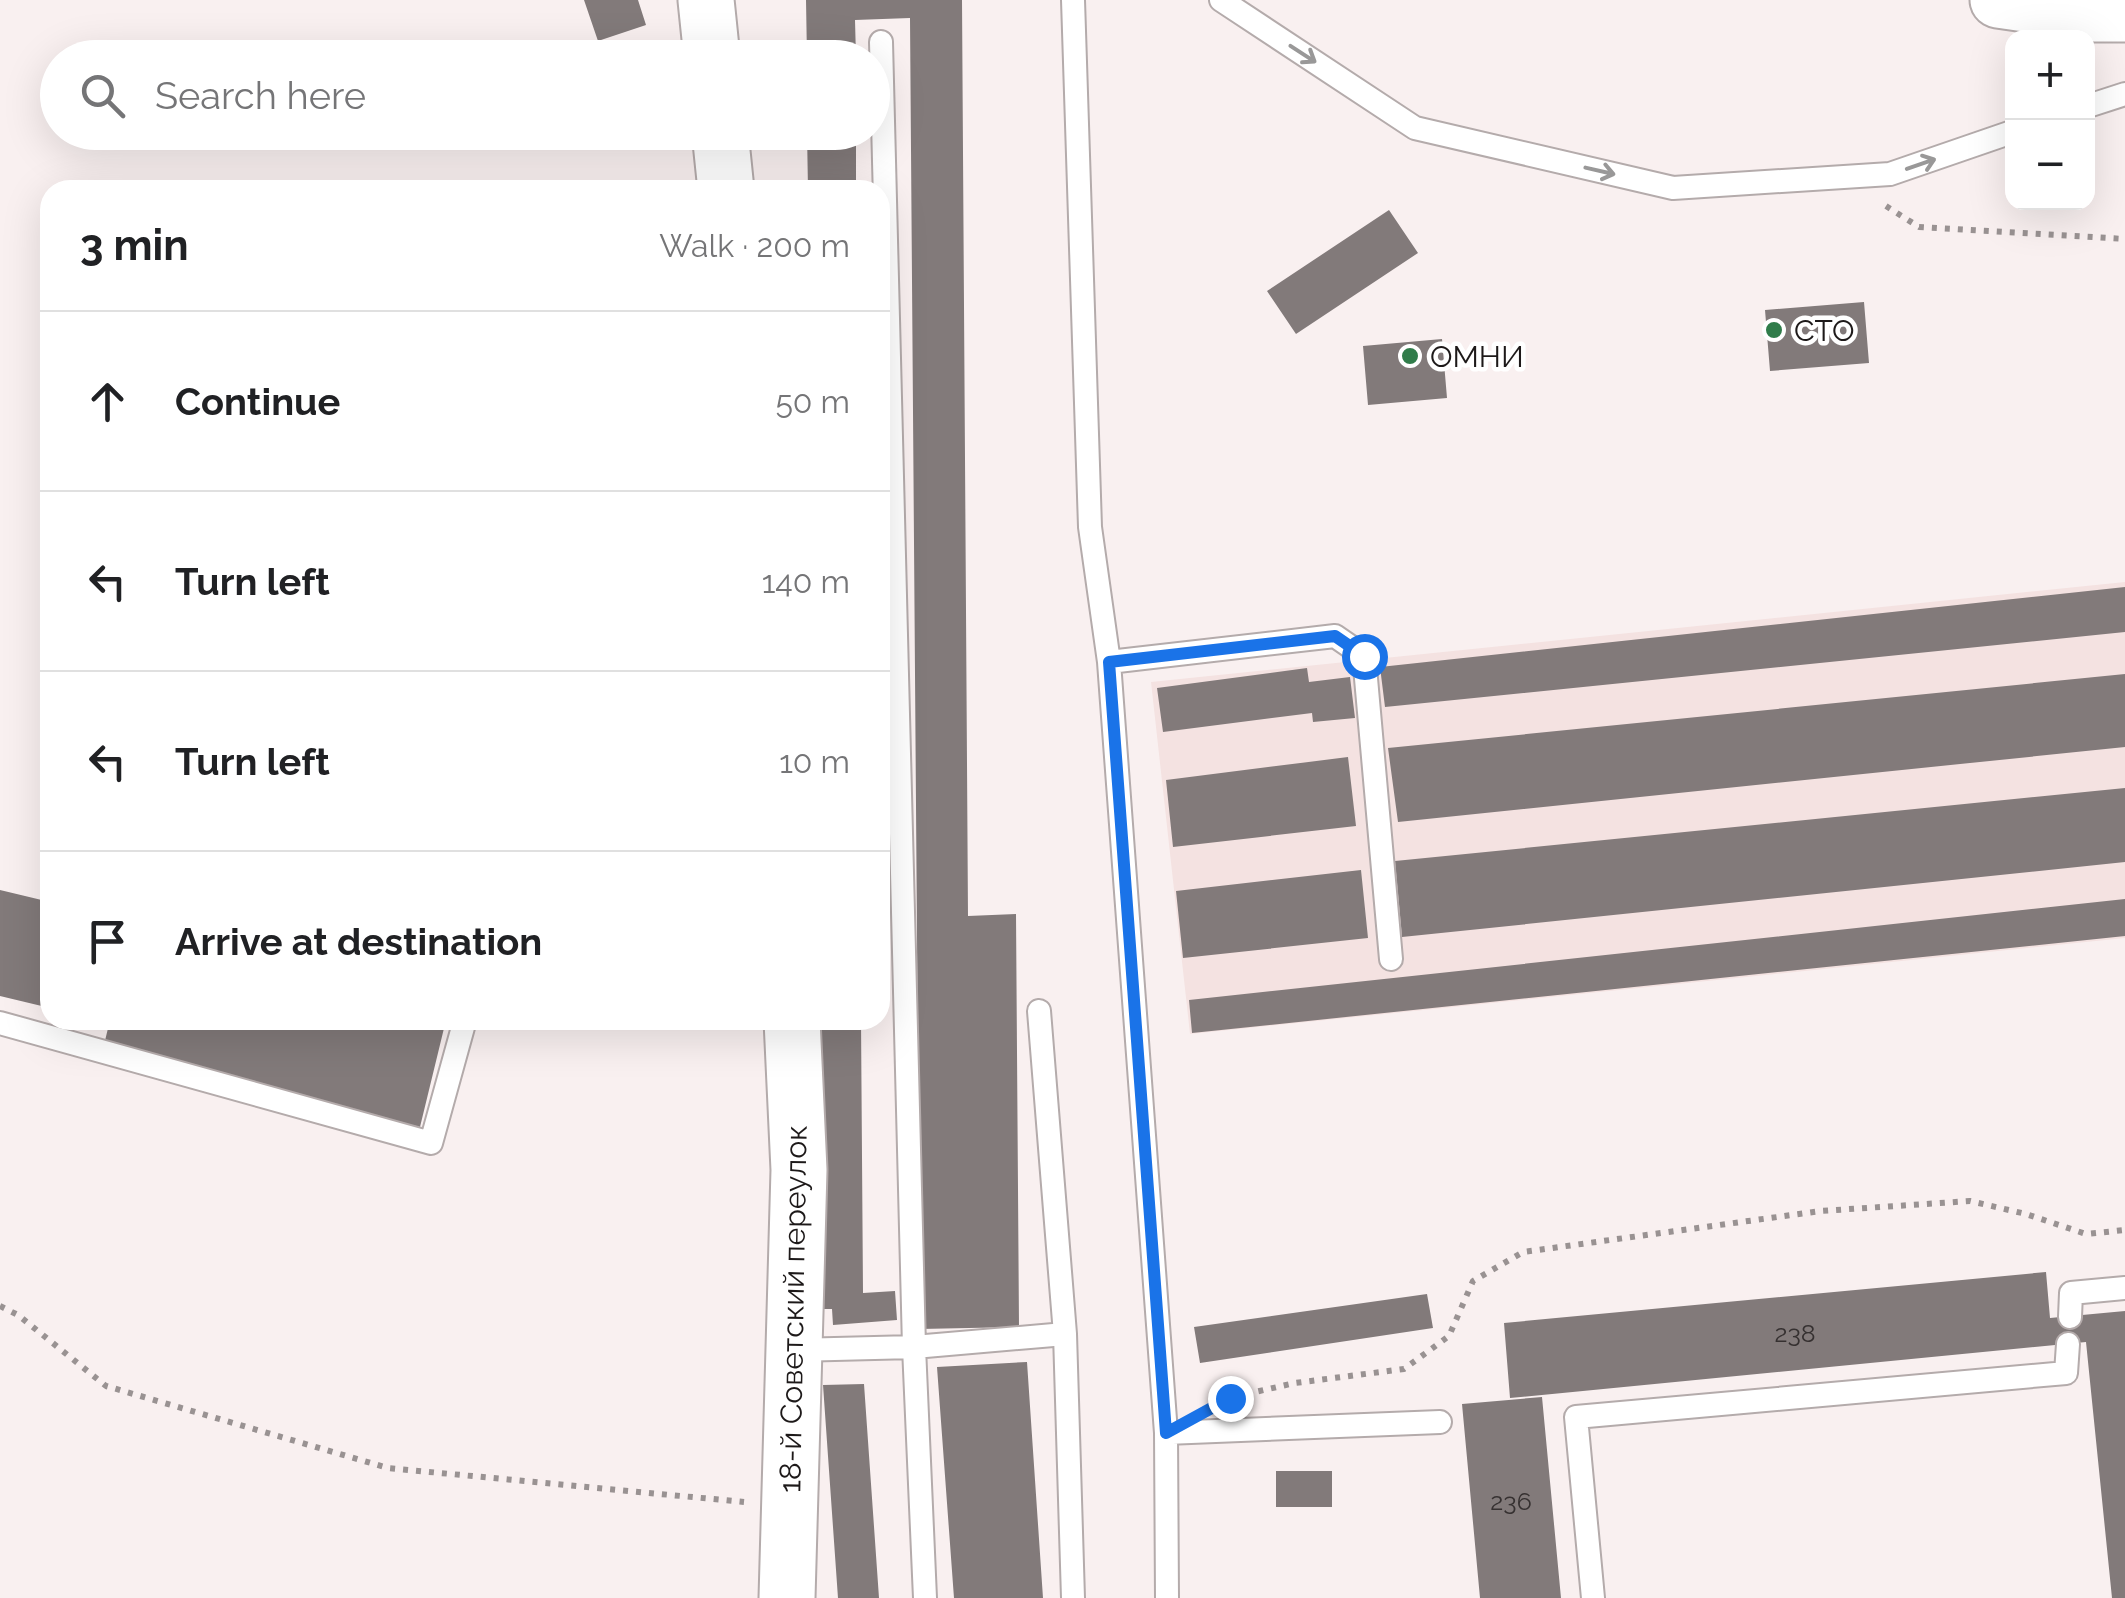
<!DOCTYPE html>
<html lang="en">
<head>
<meta charset="utf-8">
<style>
	body { margin:0; font-family:Raleway,sans-serif; background:#f2f2f2; color:#202124 }
	.controls { position:absolute; right:30px; top:30px; display:grid; overflow:hidden; border-radius:20px; box-shadow:0 10px 40px #0002 }
	.controls button { width:90px; height:90px; display:grid; place-items:center; padding:0; border:0; border-bottom:2px solid #e0e0e0; background:#fff; color:#202124; font:50px sans-serif }
	.stop { position:absolute; width:30px; height:30px; margin:-22px; border:8px solid #1a73e8; border-radius:50%; background:#fff }
	.stop.end { background:#1a73e8; border-color:#fff; box-shadow:0 2px 10px #0008 }
	.list { margin:0; padding:0; list-style:none }
	h2 { display:flex; justify-content:space-between; align-items:center; height:130px; margin:0; padding:0 40px; font-size:42px }
	h2 small { font-size:32px; font-weight:400; color:#757577 }
	.list li { display:grid; grid-template-columns:65px 1fr auto; gap:30px; align-items:center; box-sizing:border-box; height:180px; padding:0 40px; border-top:2px solid #e0e0e0 }
	.list b { display:block; font-size:38px; white-space:nowrap }
	.list em { font-size:32px; font-style:normal; color:#757577 }
	.icon { flex:none; width:55px; height:55px; fill:none; stroke:currentColor; stroke-width:2; stroke-linecap:round; stroke-linejoin:round }
	.map { position:relative; flex:none; width:2125px; height:1598px; overflow:hidden }
	.search { position:absolute; background:#fff; box-shadow:0 10px 40px #0002; left:40px; top:40px; width:850px; height:110px; display:flex; align-items:center; gap:25px; box-sizing:border-box; padding:0 35px; border-radius:55px; color:#757577; font-size:38px }
	.panel { position:absolute; background:#fff; box-shadow:0 10px 40px #0002; left:40px; top:180px; width:850px; height:850px; border-radius:30px }
	.map>svg:first-child { display:block }
</style>
</head>
<body>
<div class="map">
<svg width="2125" height="1598" viewBox="0 0 2125 1598">
	<rect width="100%" height="100%" fill="#f9f0f0"/>
	<path fill="#f4e2e1" d="M2125 582V938L1190 1034 1151 682Z"/>
	<path fill="#827a7a" d="M584 0H638L646 25 598 41Z
		M806 0H962L968 916 1016 914 1019 1327 920 1329 910 18 855 20 856 58H807Z
		M807 132H856V190H808Z
		M1389 210 1418 253 1296 334 1267 291Z
		M1864 302 1869 363 1770 371 1765 310Z
		M1442 339 1447 398 1368 405 1363 346Z
		M2125 587V632L1385 707 1380 667Z
		M1307 668 1309 682 1350 677 1355 718 1313 722 1312 713 1163 732 1157 688Z
		M2125 674V747L1398 822 1388 748Z
		M1348 757 1356 826 1173 847 1166 780Z
		M2125 788V862L1402 937 1395 861Z
		M1361 870 1368 938 1183 958 1176 891Z
		M0 890 50 902V1008L0 996Z
		M2125 899V936L1192 1033 1189 1000Z
		M110 1020H446L420 1127 103 1049Z
		M815 1020H861L863 1293 895 1291 897 1320 833 1325 832 1309H818Z
		M2046 1272 2050 1318 2125 1311V1598H2112L2086 1342 1510 1398 1504 1323Z
		M1427 1294 1433 1328 1200 1363 1194 1327Z
		M1027 1362 1043 1598H954L937 1367Z
		M864 1384 879 1598H838L823 1385Z
		M1542 1397 1561 1598H1480L1462 1404Z
		M1276 1471H1332V1507H1276Z"/>
	<g fill="none" stroke-linecap="round" stroke-linejoin="round">
		<g stroke="#b4abab" stroke-width="26">
			<path id="service" d="M1073 0 1090 527 1109 662 1335 636 1364 656 1391 959
				M1221 0 1415 128 1673 188 1890 174 2012 132
				M881 42 914 1347 925 1598
				M2088 106 2125 94
				M1109 662 1166 1433 1167 1598
				M1039 1011 1065 1334 1073 1598
				M0 1023 431 1143 465 1020
				M2070 1317 2071 1293 2125 1288
				M795 1350 914 1347 1065 1334
				M1166 1433 1440 1422
				M1593 1598 1576 1417 2066 1373 2068 1344"/>
		</g>
		<g stroke="#b4abab" stroke-width="59">
			<path id="tertiary" d="M706 0 712 58
				M720 132 726 190
				M787 1598 799 1170 792 1020"/>
		</g>
		<g stroke="#b4abab" stroke-width="59">
			<path id="primary" d="M1998 0 2093 14H2125"/>
		</g>
		<path stroke="#999292" stroke-width="6" stroke-dasharray="5 8" stroke-linecap="butt" d="M1886 206 1919 227 2125 239
			M0 1306 18 1315 106 1386 388 1468 744 1502
			M1233 1397 1295 1383 1404 1369 1449 1336 1473 1281 1523 1252 1821 1211 1970 1201 2026 1214 2086 1234 2125 1230"/>
		<use href="#service" stroke="#fff" stroke-width="22"/>
		<use href="#tertiary" stroke="#fff" stroke-width="55"/>
		<use href="#primary" stroke="#fff" stroke-width="55"/>
	</g>
	<defs><path id="oneway-shaft" d="M-6 0H5M1.5-3L5.5 0L1.5 3" fill="none" stroke-width="1.6" stroke-linecap="round" stroke-linejoin="round" transform="scale(2.5)"/></defs>
	<g stroke="#999898">
		<use href="#oneway-shaft" transform="translate(1303 54) rotate(33)"/>
		<use href="#oneway-shaft" transform="translate(1921 164) rotate(-19)"/>
		<use href="#oneway-shaft" transform="translate(1600 171) rotate(13)"/>
	</g>
	<g fill="none" stroke-linecap="round" stroke-linejoin="round">
		<path stroke="#1a73e8" stroke-width="12" d="M1230 1398 1166 1433 1109 662 1335 636 1364 656"/>
	</g>
	<g fill="#307c4a" stroke="#fff" stroke-width="4">
		<circle cx="1774" cy="330" r="10"/>
		<circle cx="1410" cy="356" r="10"/>
	</g>
	<g text-anchor="middle" dominant-baseline="central" stroke-width="9" stroke-linejoin="round" paint-order="stroke">
		<g font-size="25" fill="#363131">
			<text x="1795" y="1333">238</text>
			<text x="1511" y="1501">236</text>
		</g>
		<g font-size="30" fill="#1d1919" stroke="#fff" text-anchor="start">
			<text x="1794" y="330">СТО</text>
			<text x="1430" y="356">ОМНИ</text>
		</g>
		<g font-size="30" fill="#1d1919" stroke="#fff">
			<text transform="translate(793 1309) rotate(-89)">18-й Советский переулок</text>
		</g>
	</g>
</svg>
<div class="controls">
<button>+</button>
<button>−</button>
</div>
<div class="stop" style="left:1364px;top:656px"></div>
<div class="stop end" style="left:1230px;top:1398px"></div>
<div class="search"><svg class="icon" aria-label="search" viewBox="0 0 24 24"><circle cx="10" cy="10" r="6"/><path d="M15 15l6 6"/></svg>Search here</div>
<section class="panel">
<h2>3 min<small>Walk · 200 m</small></h2>
<ul class="list">
<li><svg class="icon" aria-label="ahead" viewBox="0 0 24 24"><path d="M12 20V5M6 11l6-6 6 6"/></svg><div><b>Continue</b></div><em>50 m</em></li>
<li><svg class="icon" aria-label="left" viewBox="0 0 24 24"><path d="M17 20v-9H6M10 6l-5 5 5 5"/></svg><div><b>Turn left</b></div><em>140 m</em></li>
<li><svg class="icon" aria-label="left" viewBox="0 0 24 24"><path d="M17 20v-9H6M10 6l-5 5 5 5"/></svg><div><b>Turn left</b></div><em>10 m</em></li>
<li><svg class="icon" aria-label="arrive" viewBox="0 0 24 24"><path d="M6 21V4h12l-3 4 3 4H6"/></svg><div><b>Arrive at destination</b></div></li>
</ul>
</section>
</div>
</body>
</html>
